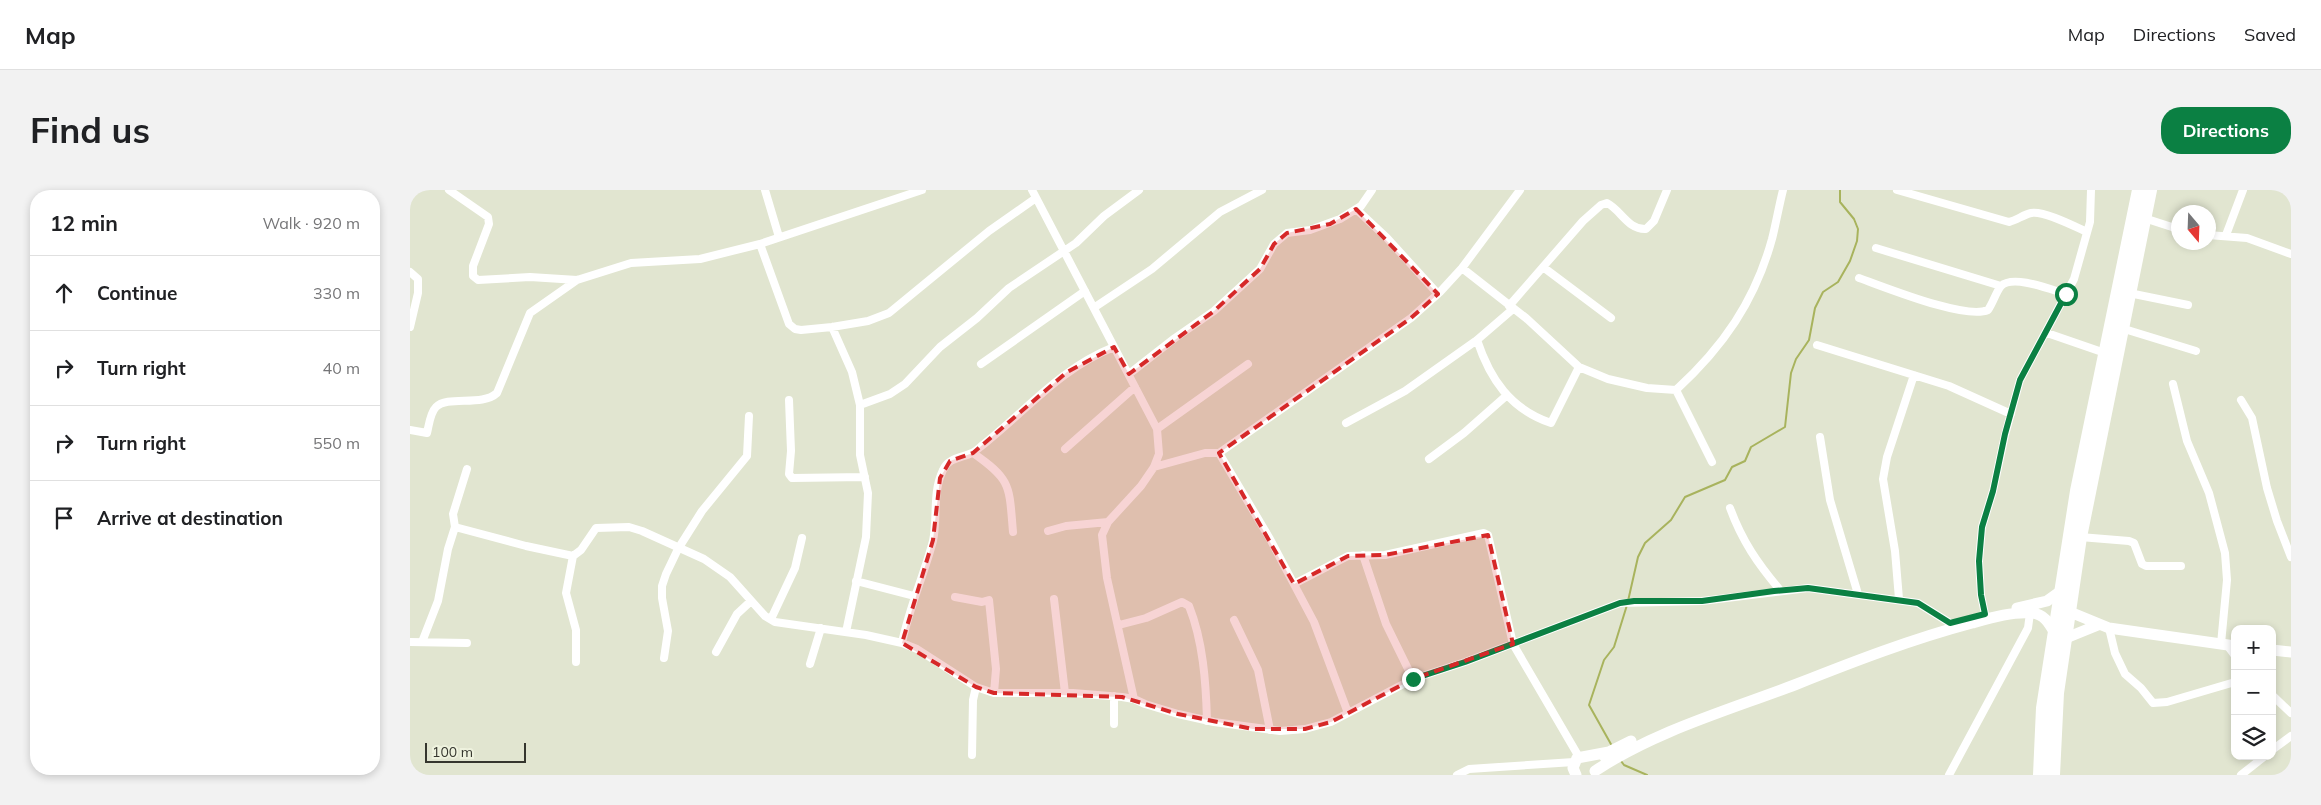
<!DOCTYPE html>
<html lang="en">
<head>
<meta charset="utf-8">
<style>
	body { margin:0; font-family:Mulish,sans-serif; background:#f2f2f2; color:#202124 }
	.controls { position:absolute; right:15px; bottom:15px; display:grid; overflow:hidden; border-radius:10px; box-shadow:0 2px 8px #0003 }
	.controls button { width:45px; height:45px; display:grid; place-items:center; padding:0; border:0; border-bottom:1px solid #e0e0e0; background:#fff; color:#202124; font:25px sans-serif }
	.compass { position:absolute; left:1761px; top:15px; width:45px; height:45px; border-radius:50%; background:#fff; box-shadow:0 2px 8px #0003; rotate:161deg }
	.scale { position:absolute; left:15px; bottom:12px; width:101px; box-sizing:border-box; padding-left:5px; border:2px solid #35362e; border-top:0; font-size:14px; line-height:18px; white-space:nowrap; color:#35362e; -webkit-text-stroke:4px #eef2de; paint-order:stroke }
	.stop { position:absolute; width:15px; height:15px; margin:-11px; border:4px solid #0b8043; border-radius:50%; background:#fff }
	.stop.end { background:#0b8043; border-color:#fff; box-shadow:0 1px 5px #0008 }
	.list { margin:0; padding:0; list-style:none }
	h2 { display:flex; justify-content:space-between; align-items:center; height:65px; margin:0; padding:0 20px; font-size:21px }
	h2 small { font-size:16px; font-weight:400; color:#757577 }
	.list li { display:grid; grid-template-columns:32px 1fr auto; gap:15px; align-items:center; box-sizing:border-box; height:75px; padding:0 20px; border-top:1px solid #e0e0e0 }
	.list b { display:block; font-size:19px; white-space:nowrap }
	.list em { font-size:16px; font-style:normal; color:#757577 }
	.icon { flex:none; width:28px; height:28px; fill:none; stroke:currentColor; stroke-width:2; stroke-linecap:round; stroke-linejoin:round }
	.map { position:relative; flex:none; width:1881px; height:585px; overflow:hidden; border-radius:20px }
	header { display:flex; align-items:center; gap:30px; box-sizing:border-box; height:70px; padding:0 25px; background:#fff; border-bottom:1px solid #e0e0e0 }
	header strong { font-size:24px }
	nav { display:flex; gap:28px; margin-inline-start:auto; font-size:18px }
	.intro { display:flex; align-items:center; justify-content:space-between; box-sizing:border-box; height:120px; padding:0 30px }
	h1 { margin:0; font-size:35px }
	.button { padding:12px 22px; border-radius:20px; background:#0b8043; color:#fff; font-size:18px; font-weight:700 }
	main { display:flex; gap:30px; padding:0 30px }
	aside { flex:1; background:#fff; border-radius:20px; box-shadow:0 2px 8px #0003 }
	.map>svg:first-child { display:block }
</style>
</head>
<body>
<header>
<strong>Map</strong>
<nav><a>Map</a><a>Directions</a><a>Saved</a></nav>
</header>
<div class="intro"><h1>Find us</h1><a class="button">Directions</a></div>
<main>
<aside>
<h2>12 min<small>Walk · 920 m</small></h2>
<ul class="list">
<li><svg class="icon" aria-label="ahead" viewBox="0 0 24 24"><path d="M12 20V5M6 11l6-6 6 6"/></svg><div><b>Continue</b></div><em>330 m</em></li>
<li><svg class="icon" aria-label="right" viewBox="0 0 24 24"><path d="M7 20v-9h11M14 6l5 5-5 5"/></svg><div><b>Turn right</b></div><em>40 m</em></li>
<li><svg class="icon" aria-label="right" viewBox="0 0 24 24"><path d="M7 20v-9h11M14 6l5 5-5 5"/></svg><div><b>Turn right</b></div><em>550 m</em></li>
<li><svg class="icon" aria-label="arrive" viewBox="0 0 24 24"><path d="M6 21V4h12l-3 4 3 4H6"/></svg><div><b>Arrive at destination</b></div></li>
</ul>
</aside>
<div class="map">
<svg width="1881" height="585" viewBox="0 0 1881 585">
	<rect width="100%" height="100%" fill="#e1e5d0"/>
	<g fill="none" stroke-linecap="round" stroke-linejoin="round">
		<path stroke="#a8b35d" stroke-width="2" d="M1218 411 1228 367 1235 353 1261 330 1275 307 1315 290 1322 277 1335 271 1341 257 1375 237 1381 183 1386 169 1399 150 1405 118 1413 102 1428 92 1440 71 1447 51 1448 39 1444 29 1430 12V0
			M1202 556 1179 515 1194 470 1204 457 1217 415
			M1211 571 1214 575 1237 585"/>
		<path stroke="#fff" stroke-width="8" d="M39 0 78 27 79 34 63 76V86L68 90 120 87 167 90 221 73 290 69 350 54
			M355 0 369 47
			M512 0 350 54 379 134 385 139 391 140 422 137 458 131 479 123 579 41 626 8
			M622 0 747 239 749 264 744 277 731 296 698 332 692 345 697 388 724 509
			M1487 0 1599 32C1607 30 1613 25 1621 23 1633 20 1666 37 1677 42
			M946 19 977 48 1028 104
			M1734 28 1768 39
			M1798 45 1837 48 1881 64
			M1816 45 1833 0
			M1466 58 1591 96
			M1133 77 1201 128
			M1052 78 1116 128 1169 177 1198 189 1237 198 1266 200C1313 157 1345 111 1362 49 1366 33 1369 16 1373 0
			M0 82 8 89V103L0 137
			M1449 88C1475 97 1555 130 1578 120 1583 113 1586 102 1591 96 1603 84 1642 100 1656 104
			M1719 103 1778 115
			M1099 116 1173 31 1191 15 1197 13C1211 20 1218 40 1236 39L1244 31 1257 0
			M685 117 742 79 810 22 852 0
			M422 137 442 182 450 215V265L458 303 456 347 436 442
			M1711 138 1786 161
			M1637 143 1695 163
			M1067 150C1080 189 1100 219 1141 233L1169 177
			M1407 155 1539 196 1601 224
			M571 174 675 101
			M719 184 765 148 804 121 850 79 864 54 877 43 900 40 930 29 951 16 962 0
			M1763 194 1777 251 1799 303 1815 363 1817 390 1811 454
			M1266 200 1302 272
			M379 210 381 261 379 284 382 288 455 287
			M1831 210 1842 228 1857 298 1867 331 1881 367
			M450 215 480 204 495 194 530 157 567 128 599 98 666 53 694 26 729 0
			M936 233 995 201 1067 150 1103 119
			M747 239 838 174
			M0 240 17 243C19 235 20 223 26 217 38 205 72 217 87 203L120 123 167 90
			M1410 247 1420 310 1448 404
			M655 259 725 197
			M563 263C602 290 599 296 603 342
			M1019 269 1054 243 1096 206
			M744 277 795 263H809
			M1320 318C1332 351 1348 374 1370 400
			M45 337 116 356 163 366
			M638 341 656 336 698 332
			M1670 347 1719 351 1724 353 1732 374 1736 376H1771
			M953 365 976 434 1003 489
			M446 391 504 406
			M884 394 938 366 975 365 1074 343 1078 345 1103 454 1169 567
			M545 407 572 412 579 410 586 479 584 503
			M644 409 655 503
			M1489 409 1485 361 1473 289 1477 267 1504 185
			M1575 424 1571 405 1569 371 1572 337 1583 301 1595 245 1610 190 1664 89 1680 32 1681 0
			M361 429 385 378 392 348
			M824 430 848 480 860 540
			M709 435 736 428 772 412 779 416C793 451 796 492 797 531
			M1699 438 1705 463 1715 484 1731 498 1743 513 1757 512 1825 492
			M0 452 57 453
			M12 452 28 411 38 359 45 337 43 324 57 279
			M492 453C499 418 514 385 523 351 528 327 522 303 533 280 538 268 551 268 562 263 566 261 570 257 574 254 618 219 651 178 704 157
			M1817 455 1825 466
			M306 462 327 424 341 411
			M254 468 258 441 252 408V396L256 384 268 359 292 321 337 266 339 226
			M166 472V440L156 403 163 366 171 360 186 338 219 337 232 341 294 369 320 387 355 426 365 432 456 445 492 453 507 459 566 497 584 503H663L712 507 724 509 735 514 768 524 804 532 870 541 895 539 921 532 1003 489 1055 472 1210 413 1292 411 1398 398 1508 413 1540 433
			M400 474 411 438
			M1862 505 1881 523
			M938 523 904 432 860 349 809 263 1001 128 1030 102 1052 78 1110 0
			M704 534V506
			M1862 560 1881 546
			M562 565 563 510 566 497
			M1047 585 1059 579 1164 572
			M1539 585 1618 438 1620 423
			M1831 585 1855 566"/>
		<path stroke="#fff" stroke-width="11" d="M1607 418 1637 411 1651 401
			M1660 422 1699 438 1825 456
			M1656 448 1688 435
			M1862 460 1881 462
			M1199 562 1221 551
			M1185 581C1245 541 1319 520 1387 494 1445 471 1502 449 1562 433 1580 428 1604 421 1622 423 1635 424 1640 435 1646 445
			M1166 585 1163 578 1167 568 1199 562 1195 567"/>
		<path stroke="#fff" stroke-width="14" d="M1630 585 1633 518 1667 301 1729 0
			M1643 585 1647 503 1670 347 1740 0"/>
	</g>
	<g fill="none" stroke-linecap="round" stroke-linejoin="round">
		<path stroke="#0b8043" stroke-width="6" d="M1003 489 1055 472 1210 413 1224 411H1292L1364 401 1398 398 1508 413 1540 433 1575 424 1571 405 1569 371 1572 337 1583 301 1595 244 1610 190 1656 104"/>
	</g>
	<path fill="#d62828" fill-opacity="0.2" stroke="#d62828" stroke-width="4" stroke-dasharray="10 6" stroke-linejoin="round" d="M946 19 1028 104 1001 128 809 263 884 394 938 366 975 365 1078 345 1103 454 1003 489 921 532 895 539H843L768 524 712 507 584 503 566 497 492 453 523 350 530 288 540 271 563 263 657 182 704 157 719 184 804 121 850 79 864 54 877 43 920 34Z"/>
</svg>
<div class="controls">
<button>+</button>
<button>−</button>
<button><svg class="icon" aria-label="layers" viewBox="0 0 24 24"><path d="M12 4l9 5-9 5-9-5zM3 14l9 5 9-5"/></svg></button>
</div>
<svg class="compass" viewBox="-18 -18 36 36"><path d="M0-13l5 13h-10z" fill="#e53935"/><path d="M0 13l5-13h-10z" fill="#757577"/></svg>
<div class="scale">100 m</div>
<div class="stop" style="left:1656px;top:104px"></div>
<div class="stop end" style="left:1003px;top:489px"></div>
</div>
</main>
</body>
</html>
